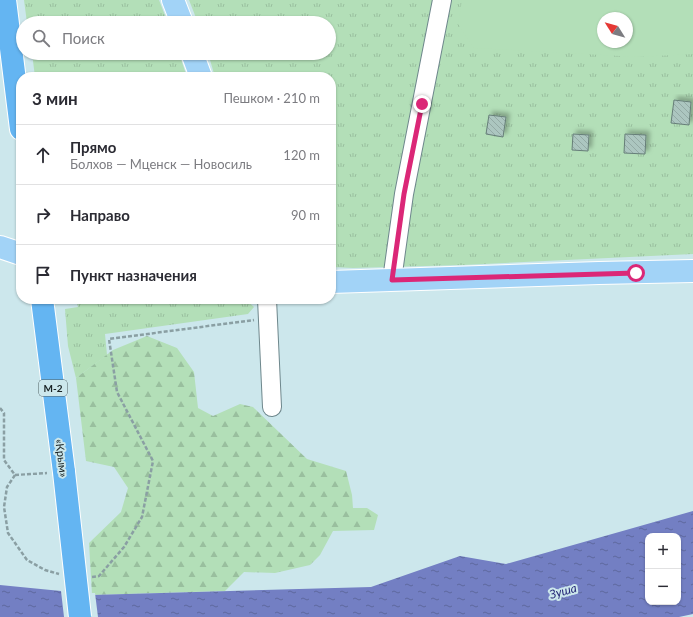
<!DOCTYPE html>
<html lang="ru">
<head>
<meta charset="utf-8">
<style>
	body { margin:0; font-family:Lato,sans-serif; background:#f7f7f7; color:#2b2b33 }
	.controls { position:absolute; right:12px; bottom:12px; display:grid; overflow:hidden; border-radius:8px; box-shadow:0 1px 3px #0004 }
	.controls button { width:36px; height:36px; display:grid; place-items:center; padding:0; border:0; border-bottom:1px solid #e1e1e2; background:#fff; color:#2b2b33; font:20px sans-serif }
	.compass { position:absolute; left:597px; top:12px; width:36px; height:36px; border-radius:50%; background:#fff; box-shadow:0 1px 3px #0004; rotate:307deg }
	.stop { position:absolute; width:12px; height:12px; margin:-9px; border:3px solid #db2777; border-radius:50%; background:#fff }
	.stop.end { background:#db2777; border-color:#fff; box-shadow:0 1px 4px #0008 }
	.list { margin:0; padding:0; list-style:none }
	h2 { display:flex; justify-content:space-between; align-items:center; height:52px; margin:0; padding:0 16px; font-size:17px }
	h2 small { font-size:13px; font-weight:400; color:#7c7c81 }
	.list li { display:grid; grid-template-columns:26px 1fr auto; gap:12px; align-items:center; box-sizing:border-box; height:60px; padding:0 16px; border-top:1px solid #e1e1e2 }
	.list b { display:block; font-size:15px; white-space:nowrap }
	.list p { margin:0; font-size:13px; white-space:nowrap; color:#7c7c81 }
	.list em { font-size:13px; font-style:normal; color:#7c7c81 }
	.icon { flex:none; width:22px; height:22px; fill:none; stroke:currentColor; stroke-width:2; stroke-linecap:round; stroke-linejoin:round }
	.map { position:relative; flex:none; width:693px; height:617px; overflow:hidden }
	.search { position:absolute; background:#fff; box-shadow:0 1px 3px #0004; left:16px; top:16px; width:320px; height:44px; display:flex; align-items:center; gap:10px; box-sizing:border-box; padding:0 14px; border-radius:22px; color:#7c7c81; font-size:15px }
	.panel { position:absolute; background:#fff; box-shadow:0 1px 3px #0004; left:16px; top:72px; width:320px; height:232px; border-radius:16px }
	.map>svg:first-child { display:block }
</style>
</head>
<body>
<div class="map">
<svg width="693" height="617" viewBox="0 0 693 617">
	<defs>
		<pattern id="grass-tufts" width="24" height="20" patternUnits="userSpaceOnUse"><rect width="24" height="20" fill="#b3dfb8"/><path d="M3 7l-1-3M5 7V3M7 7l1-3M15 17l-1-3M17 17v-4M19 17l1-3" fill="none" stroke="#99bf9e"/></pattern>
		<pattern id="forest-firs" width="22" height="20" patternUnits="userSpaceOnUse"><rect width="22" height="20" fill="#b3dfb8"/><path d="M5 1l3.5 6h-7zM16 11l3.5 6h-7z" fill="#99bf9e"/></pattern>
		<pattern id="water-ripples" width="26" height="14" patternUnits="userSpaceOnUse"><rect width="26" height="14" fill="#737fc3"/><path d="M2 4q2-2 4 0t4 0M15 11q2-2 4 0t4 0" fill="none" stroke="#5d689e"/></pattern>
		<pattern id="building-back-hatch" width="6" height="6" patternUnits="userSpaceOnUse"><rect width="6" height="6" fill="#acc6c0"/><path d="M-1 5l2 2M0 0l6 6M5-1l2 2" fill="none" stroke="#93aaa5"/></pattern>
		<filter id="shadow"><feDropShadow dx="3.5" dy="-3.5" stdDeviation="2" flood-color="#0004"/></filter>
	</defs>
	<rect width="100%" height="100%" fill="#cce7ec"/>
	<path fill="url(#grass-tufts)" fill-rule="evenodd" d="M24 0H159L168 23H27Z
		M189 0H693V254L463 265 353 268 331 267V77H215L208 53H329V23H198ZM603 18H627V42H603Z
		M32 53H179L187 77H35Z
		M76 299H245L254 307 248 314 105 334 107 355 76 378 68 346 65 309 78 307Z"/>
	<path fill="url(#forest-firs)" d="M147 336 177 348 194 372 198 408 213 416 240 404 253 407 307 459 346 471 352 495 353 508H367L378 515 374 530 333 531 320 555 310 565 275 573 244 572 225 591 92 595 89 543 121 512 128 488 114 467 86 461 76 378 113 350Z"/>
	<path fill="#b3dfb8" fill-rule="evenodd" d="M462 0H693V54L638 57 474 48 458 24ZM603 18H627V42H603Z"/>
	<path fill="url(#water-ripples)" fill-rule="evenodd" d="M693 511V614L679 617H95L92 595 371 587 460 556 506 564ZM648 536H678V602H648Z
		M0 585 61 591 64 617H0Z"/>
	<path fill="#cce7ec" d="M92 593H95L98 617H93L90 595Z"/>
	<path fill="url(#building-back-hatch)" stroke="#667e78" filter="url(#shadow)" d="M674 100 691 102 689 125 671 123Z
		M489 115 506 117 503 137 486 134Z
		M573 134 589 135 588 151 572 150Z
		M625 134 646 135 645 154 624 153Z"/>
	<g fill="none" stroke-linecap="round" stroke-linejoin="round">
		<g stroke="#6e878c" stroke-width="20">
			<path id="minor" d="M392 280 404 194 442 0
				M267 299 272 407"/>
		</g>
		<g stroke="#fff" stroke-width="24">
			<path id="major" d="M173 0 182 23
				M192 53 201 77
				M0 247 21 254
				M331 282 599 273 693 271"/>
		</g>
		<g stroke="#fff" stroke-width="24">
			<path id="highway" d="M5 0 21 129
				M42 299 64 472"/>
		</g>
		<path stroke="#8a9fa3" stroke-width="2.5" stroke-dasharray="4 2" stroke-linecap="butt" d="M0 408 4 413V460L15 475
			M15 475 7 487 4 507 8 533 27 560 45 570 59 574
			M15 475 47 473
			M92 577 99 576 124 547 142 517 153 461 117 392 109 339 254 320"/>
		<use href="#minor" stroke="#fff" stroke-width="18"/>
		<use href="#major" stroke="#a2d3f7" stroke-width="22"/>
		<use href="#highway" stroke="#64b5f2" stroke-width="22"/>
		<g stroke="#fff" stroke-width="24" stroke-linecap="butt">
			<path id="highway-bridge" d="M64 472 80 617"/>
		</g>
		<use href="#highway-bridge" stroke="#64b5f2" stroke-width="22"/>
	</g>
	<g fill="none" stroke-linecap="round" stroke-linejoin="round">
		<path stroke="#db2777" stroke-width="5" d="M422 104 404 194 392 280 636 273"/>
	</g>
	<g text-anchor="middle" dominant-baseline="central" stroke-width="4" stroke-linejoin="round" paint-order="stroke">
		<rect fill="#cce7ec" stroke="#4d5c5f" stroke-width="1" x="39" y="380" width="28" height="16" rx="3"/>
		<g font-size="10" font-weight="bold" fill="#172123">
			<text x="53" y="388">М-2</text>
		</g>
		<g font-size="11" fill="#172123" stroke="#cce7ec">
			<text transform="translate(62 458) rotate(83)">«Крым»</text>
		</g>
		<g font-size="12" font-style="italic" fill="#242676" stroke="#cce7ec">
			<text transform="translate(563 591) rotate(-15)">Зуша</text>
		</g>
	</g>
</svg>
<div class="controls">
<button>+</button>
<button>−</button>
</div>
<svg class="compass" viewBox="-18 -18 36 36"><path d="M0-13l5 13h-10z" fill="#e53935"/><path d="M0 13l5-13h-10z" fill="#7c7c81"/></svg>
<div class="stop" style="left:636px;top:273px"></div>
<div class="stop end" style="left:422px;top:104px"></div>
<div class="search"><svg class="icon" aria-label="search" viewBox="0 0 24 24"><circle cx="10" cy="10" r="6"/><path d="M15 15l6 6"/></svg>Поиск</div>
<section class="panel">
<h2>3 мин<small>Пешком · 210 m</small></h2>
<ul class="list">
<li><svg class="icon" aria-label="ahead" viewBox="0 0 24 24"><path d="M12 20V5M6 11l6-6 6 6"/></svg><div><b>Прямо</b><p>Болхов — Мценск — Новосиль</p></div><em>120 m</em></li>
<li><svg class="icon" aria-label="right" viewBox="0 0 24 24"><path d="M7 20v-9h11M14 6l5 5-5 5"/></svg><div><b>Направо</b></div><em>90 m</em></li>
<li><svg class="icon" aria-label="arrive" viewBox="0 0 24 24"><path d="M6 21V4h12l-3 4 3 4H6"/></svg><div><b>Пункт назначения</b></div></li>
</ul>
</section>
</div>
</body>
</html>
